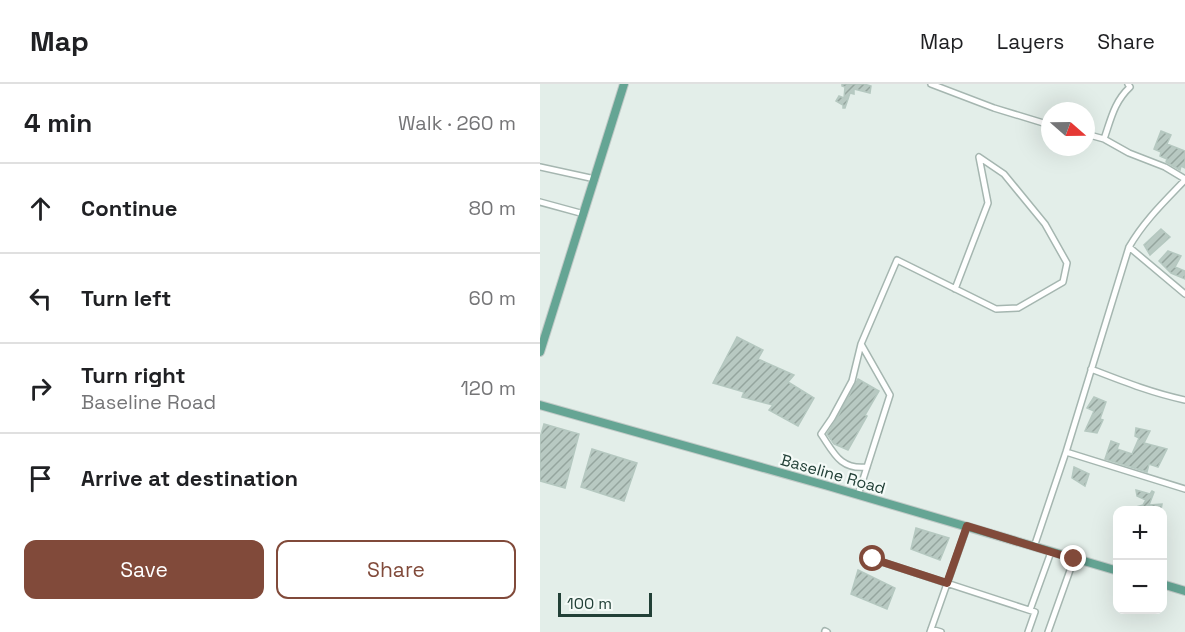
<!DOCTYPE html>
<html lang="en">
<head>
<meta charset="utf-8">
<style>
	body { margin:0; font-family:"Space Grotesk",sans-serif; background:#f2f2f2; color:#202124 }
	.controls { position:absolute; right:18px; bottom:18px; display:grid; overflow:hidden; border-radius:12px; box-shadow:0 6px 24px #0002 }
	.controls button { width:54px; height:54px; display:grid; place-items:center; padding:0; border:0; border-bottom:2px solid #e0e0e0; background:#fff; color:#202124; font:30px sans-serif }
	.compass { position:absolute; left:501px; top:18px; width:54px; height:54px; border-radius:50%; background:#fff; box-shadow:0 6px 24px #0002; rotate:110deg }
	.scale { position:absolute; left:18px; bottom:15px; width:94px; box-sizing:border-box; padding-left:6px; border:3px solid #224037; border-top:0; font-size:16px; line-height:21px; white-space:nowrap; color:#224037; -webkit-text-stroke:4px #f4faf7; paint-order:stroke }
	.stop { position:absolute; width:18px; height:18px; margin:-14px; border:4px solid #814a3a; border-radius:50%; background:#fff }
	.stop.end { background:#814a3a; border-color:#fff; box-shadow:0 2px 6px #0008 }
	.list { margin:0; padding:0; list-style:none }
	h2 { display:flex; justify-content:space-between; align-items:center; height:78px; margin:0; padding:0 24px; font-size:26px }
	h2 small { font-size:20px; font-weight:400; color:#757577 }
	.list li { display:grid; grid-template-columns:39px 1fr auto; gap:18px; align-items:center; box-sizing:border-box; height:90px; padding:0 24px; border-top:2px solid #e0e0e0 }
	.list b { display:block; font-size:22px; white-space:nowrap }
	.list p { margin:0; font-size:20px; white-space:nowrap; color:#757577 }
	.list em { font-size:20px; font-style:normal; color:#757577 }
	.actions { display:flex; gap:12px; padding:18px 24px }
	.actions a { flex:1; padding:14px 0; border:2px solid #814a3a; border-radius:12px; text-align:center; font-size:21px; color:#814a3a }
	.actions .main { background:#814a3a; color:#fff }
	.icon { flex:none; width:33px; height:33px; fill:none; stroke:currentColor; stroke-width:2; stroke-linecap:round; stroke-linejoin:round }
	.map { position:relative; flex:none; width:645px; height:548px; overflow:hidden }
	header { display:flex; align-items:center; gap:36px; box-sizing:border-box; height:84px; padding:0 30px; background:#fff; border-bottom:2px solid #e0e0e0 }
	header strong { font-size:28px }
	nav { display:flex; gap:33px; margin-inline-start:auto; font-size:21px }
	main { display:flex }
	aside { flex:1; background:#fff }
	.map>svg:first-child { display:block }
</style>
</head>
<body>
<header>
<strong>Map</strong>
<nav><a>Map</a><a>Layers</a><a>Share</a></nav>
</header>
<main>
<aside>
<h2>4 min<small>Walk · 260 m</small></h2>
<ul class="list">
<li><svg class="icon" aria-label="ahead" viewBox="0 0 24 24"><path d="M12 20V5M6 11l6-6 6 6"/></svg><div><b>Continue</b></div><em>80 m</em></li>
<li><svg class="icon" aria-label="left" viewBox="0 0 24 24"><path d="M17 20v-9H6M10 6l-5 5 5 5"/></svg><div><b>Turn left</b></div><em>60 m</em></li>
<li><svg class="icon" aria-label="right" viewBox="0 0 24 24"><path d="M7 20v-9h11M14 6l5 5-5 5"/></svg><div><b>Turn right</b><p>Baseline Road</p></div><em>120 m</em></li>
<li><svg class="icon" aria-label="arrive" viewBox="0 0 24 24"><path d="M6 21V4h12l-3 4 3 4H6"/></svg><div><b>Arrive at destination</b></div></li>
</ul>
<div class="actions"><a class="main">Save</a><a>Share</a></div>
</aside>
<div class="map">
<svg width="645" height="548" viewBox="0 0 645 548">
	<defs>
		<pattern id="building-hatch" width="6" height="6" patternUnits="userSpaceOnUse" patternTransform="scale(1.5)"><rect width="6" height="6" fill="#b8c9c2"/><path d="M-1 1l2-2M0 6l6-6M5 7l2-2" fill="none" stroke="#95a59e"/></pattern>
	</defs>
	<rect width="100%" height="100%" fill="#e3eee9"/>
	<path fill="url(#building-hatch)" stroke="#b5c8c0" stroke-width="1.5" d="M302 0H324L331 2 330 9 314 5V10L310 9 305 24H303V21L296 17 299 12 304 14 305 3 302 2Z
		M621 47 631 51 627 60 645 67V84L641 82 640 86 626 78 627 75 620 72 621 68 614 65Z
		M621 145 630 153 610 171 604 161Z
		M628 167 641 172 635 183 645 187V195L631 189 619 177Z
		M197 253 223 266 218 275 254 291 248 298 274 314 258 342 229 326 233 321 202 313 204 308 173 299Z
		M318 295 339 307 325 331 327 332 308 366 294 360 287 350 296 336Z
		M554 313 566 318 560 335 563 336 557 349 545 347 554 327 547 324Z
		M4 340 39 350 25 404 0 397V354Z
		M596 344 610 347 604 359 627 365 618 383 609 380 607 388 565 375 571 357 579 360 577 365 592 370 599 354 595 352Z
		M52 365 97 379 84 417 41 403Z
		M534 383 549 390 545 402 532 394Z
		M596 406 610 410 612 407 614 408 609 421 622 420 621 426H612L596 423 603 421 606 416 597 412Z
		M376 444 409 454 400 476 371 465Z
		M318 486 355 504 347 525 311 510Z"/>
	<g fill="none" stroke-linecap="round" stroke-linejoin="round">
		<g stroke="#a5b6b0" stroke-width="8">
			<path id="minor" d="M391 0 454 24 510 41
				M546 50 564 55 589 69 625 83 645 95
				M564 55C571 35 574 18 590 3L588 0
				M0 83 55 95
				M0 118 44 130
				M589 163 645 210
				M321 260 312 297 292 334 281 350C294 369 300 386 327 383
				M551 285C582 297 612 309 645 316
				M526 368 645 405
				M318 411 350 311 321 260 357 176 456 225 478 224 523 198 527 179 505 140 464 90 439 73 448 119 415 205
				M494 463 526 368 589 163C604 137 624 118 645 96
				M333 475 495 528 488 548
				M490 526 511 468
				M391 545 401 548
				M285 547 287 548
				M390 548 427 443
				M508 548 534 475"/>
		</g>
		<g stroke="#c1cac7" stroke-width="10">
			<path id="primary" d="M0 268 84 0
				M0 321 288 402 578 487
				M622 500 645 507"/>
		</g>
		<use href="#minor" stroke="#fff" stroke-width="5"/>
		<use href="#primary" stroke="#65a594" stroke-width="8"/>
	</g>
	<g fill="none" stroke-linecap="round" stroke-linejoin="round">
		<path stroke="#814a3a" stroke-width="8" d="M333 475 407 499 427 442 534 475"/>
	</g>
	<g text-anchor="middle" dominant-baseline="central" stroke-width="4.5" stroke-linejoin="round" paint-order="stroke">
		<g font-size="16" fill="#224037" stroke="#f4faf7">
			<text transform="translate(293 390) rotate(16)">Baseline Road</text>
		</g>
	</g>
</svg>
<div class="controls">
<button>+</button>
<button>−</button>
</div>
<svg class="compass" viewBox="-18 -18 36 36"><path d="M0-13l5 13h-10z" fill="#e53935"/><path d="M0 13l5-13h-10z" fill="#757577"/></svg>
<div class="scale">100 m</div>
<div class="stop" style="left:333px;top:475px"></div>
<div class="stop end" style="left:534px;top:475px"></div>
</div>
</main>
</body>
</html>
